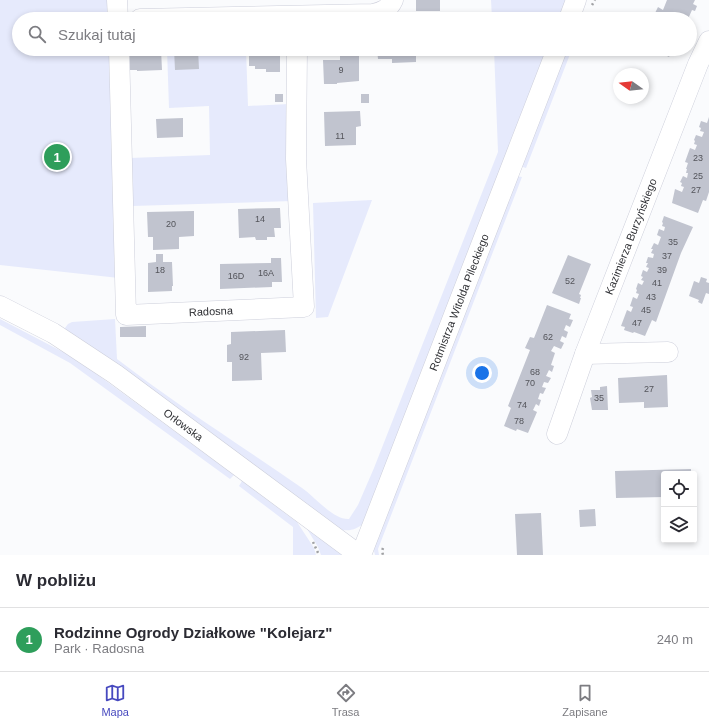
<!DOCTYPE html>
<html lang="pl">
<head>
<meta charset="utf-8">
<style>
	body { margin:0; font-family:Arial,sans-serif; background:#f2f2f3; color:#2b2b33 }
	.controls { position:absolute; right:12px; bottom:12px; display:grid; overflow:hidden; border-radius:4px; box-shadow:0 2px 6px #0003 }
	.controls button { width:36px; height:36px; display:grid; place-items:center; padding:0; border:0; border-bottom:1px solid #e1e1e2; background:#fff; color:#2b2b33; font:20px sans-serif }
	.compass { position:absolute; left:613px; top:68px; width:36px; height:36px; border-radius:50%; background:#fff; box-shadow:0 2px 6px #0003; rotate:285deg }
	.you { position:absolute; left:482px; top:373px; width:14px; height:14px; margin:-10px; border:3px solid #fff; border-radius:50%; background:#1a73e8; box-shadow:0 0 0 6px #1a73e833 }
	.badge { display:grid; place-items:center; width:26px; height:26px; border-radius:50%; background:#4749bf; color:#fff; font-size:13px; font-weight:700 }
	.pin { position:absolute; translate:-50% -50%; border:2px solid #fff; box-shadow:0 1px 4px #0006 }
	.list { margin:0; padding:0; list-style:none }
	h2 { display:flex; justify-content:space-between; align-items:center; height:52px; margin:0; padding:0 16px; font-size:17px }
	h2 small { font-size:13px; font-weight:400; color:#7c7c81 }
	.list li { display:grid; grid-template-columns:26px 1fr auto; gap:12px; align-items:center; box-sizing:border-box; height:64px; padding:0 16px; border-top:1px solid #e1e1e2 }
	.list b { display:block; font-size:15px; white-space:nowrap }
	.list p { margin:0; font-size:13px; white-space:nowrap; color:#7c7c81 }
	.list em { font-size:13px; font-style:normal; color:#7c7c81 }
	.icon { flex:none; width:22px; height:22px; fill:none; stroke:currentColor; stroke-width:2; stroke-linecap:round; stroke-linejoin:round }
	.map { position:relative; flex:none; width:709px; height:555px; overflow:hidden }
	.search { position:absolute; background:#fff; box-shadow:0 2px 6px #0003; left:12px; right:12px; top:12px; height:44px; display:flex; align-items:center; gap:10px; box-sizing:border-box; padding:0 14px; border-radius:22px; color:#7c7c81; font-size:15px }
	.sheet { height:116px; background:#fff }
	nav { display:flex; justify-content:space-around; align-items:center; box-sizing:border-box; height:56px; border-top:1px solid #e1e1e2; background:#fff; font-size:11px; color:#7c7c81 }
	nav a { display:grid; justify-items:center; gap:2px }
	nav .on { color:#4749bf }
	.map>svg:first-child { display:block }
</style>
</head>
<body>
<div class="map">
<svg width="709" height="555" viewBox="0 0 709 555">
	<rect width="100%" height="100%" fill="#fafbfd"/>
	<path fill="#e6eafc" d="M0 0H107L108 19H19V49H109L119 278 0 265Z
		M491 0H569L561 19H492Z
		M167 49H246L248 106 289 104 292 201 132 206 130 158 210 155 209 106 169 108Z
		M494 49H549L365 522C357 530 348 532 338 529L66 334 65 328 68 324 72 322 115 319 117 359C177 405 240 445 302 488 314 496 333 520 349 519L358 505 374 468 498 152Z
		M566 49H572L526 168 520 166Z
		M516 176 522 177 378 549 379 555H375L373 547Z
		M372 200 328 317 316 318 313 203Z
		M0 319 65 353 87 367 234 475 230 479 70 363 0 325Z
		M242 481 297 522 314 548 316 555H293V527L239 486Z
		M301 519 344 555H321L318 547Z"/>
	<path fill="#c1c4cf" d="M416 0H440V11H416Z
		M667 0H695L693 4 697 6 695 11 692 10 688 19H652L658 7 663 10Z
		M136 49H161L162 70 137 71V70H130L129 52H137Z
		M174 49H198L199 69 175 70Z
		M249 49H280V72H266V69H255V66H249Z
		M340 49H359V81L337 83V84H324L323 60H340Z
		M377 49H416V62L392 63V59H378Z
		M653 49H673L669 57Z
		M275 94H283V102H275Z
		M361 94H369V103H361Z
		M360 111 361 126 356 127V145L325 146 324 112Z
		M709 117V192L706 201 703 200 698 213 672 203 675 189 682 192 684 187 681 186 682 183 680 182 683 176 687 178 688 173H686L687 169H686L688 163 685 162 690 148 695 150 697 145 694 144 695 141 694 140 696 135 702 137 704 132 700 131 701 128 699 127 701 121 707 123Z
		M183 118V137L157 138 156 119Z
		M280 208 281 228H274L275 237H267V240H256L255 237 239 238 238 209Z
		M194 211V236L179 237V249L153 250V237H148L147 212Z
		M664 216 693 227 681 253 656 322 652 320 645 336 634 332 633 333 624 330 625 327 621 326 627 310 631 312 633 307 630 306 633 297 637 299 639 294 636 293 637 290 636 289 638 283 642 285 644 281 641 280 643 277 641 276 643 270 647 272 649 268 646 267 648 263H646L648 257 653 258 654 254 651 253 653 249H651L654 243 658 245 661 237 657 235 659 229 664 231 665 227 662 226 663 223 662 222Z
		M156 254H163V262H172L173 286H172V291L148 292V263L156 262Z
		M568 255 591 264 579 294 581 295 580 298H581L579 304 552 293Z
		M271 258H281L282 282H272V287L220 289V264L271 263Z
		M701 277 707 279 706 282 709 283V294L706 293 702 304 698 302 699 300 689 296 694 281 699 283Z
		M547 305 571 314 569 319 573 320 570 327 566 325 564 330 568 332 566 338 562 336 560 341 564 343 561 349 554 346 551 351 555 353 551 365 554 366 552 372 549 370 546 376 551 378 548 383 544 382 542 387 546 388 543 394 540 393 538 399 541 400 539 406 536 404 533 410 537 412 528 433 517 429 516 431 504 426 511 408 508 406 530 350 525 348 530 337 534 338Z
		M146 326V337H120V327Z
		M285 330 286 352 261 353 262 380 232 381V362H227V345L231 344V332Z
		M667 375 668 407 644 408V402L619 403 618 378Z
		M607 386 608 410H592L590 398 592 397 591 390H600V387Z
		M691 469V474H664V497L616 498 615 471Z
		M595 509 596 526 580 527 579 510Z
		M541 513 543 555H517L515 514Z"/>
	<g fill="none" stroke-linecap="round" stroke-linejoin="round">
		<g stroke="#cdcfdb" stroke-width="21">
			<g id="minor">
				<path d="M117 0 118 19"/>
				<path d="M140 19 373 14C382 12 389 9 393 0"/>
				<path d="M569 19 576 0"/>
				<path id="s1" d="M119 49 126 315 304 307 296 159 297 49"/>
				<path id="s2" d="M0 306 53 333 115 374 359 555"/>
				<path d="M585 354 668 352"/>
				<path id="s3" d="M557 434 585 354 698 64 709 41"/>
				<path id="s4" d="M361 555 557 49"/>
			</g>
		</g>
		<path stroke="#a0a1a4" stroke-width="2.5" stroke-dasharray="2 3" stroke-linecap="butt" d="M592 5 595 0
			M313 542 319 555
			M383 548 382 551 383 555"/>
		<use href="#minor" stroke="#fff" stroke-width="20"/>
	</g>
	<g text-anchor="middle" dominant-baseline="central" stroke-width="4" stroke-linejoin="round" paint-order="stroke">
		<g font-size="9" fill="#53545a">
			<text x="341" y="70">9</text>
			<text x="340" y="136">11</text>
			<text x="698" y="158">23</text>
			<text x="698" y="176">25</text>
			<text x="696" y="190">27</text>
			<text x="260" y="219">14</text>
			<text x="171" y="224">20</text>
			<text x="673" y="242">35</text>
			<text x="667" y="256">37</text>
			<text x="160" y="270">18</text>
			<text x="662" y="270">39</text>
			<text x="266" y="273">16A</text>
			<text x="236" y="276">16D</text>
			<text x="570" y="281">52</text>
			<text x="657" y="283">41</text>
			<text x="651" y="297">43</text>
			<text x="646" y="310">45</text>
			<text x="637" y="323">47</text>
			<text x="548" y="337">62</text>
			<text x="244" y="357">92</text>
			<text x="535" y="372">68</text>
			<text x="530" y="383">70</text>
			<text x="649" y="389">27</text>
			<text x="599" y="398">35</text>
			<text x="522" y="405">74</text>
			<text x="519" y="421">78</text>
		</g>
		<g font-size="11" fill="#2e2f33" stroke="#fafbfd">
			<text stroke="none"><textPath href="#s3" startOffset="211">Kazimierza Burzyńskiego</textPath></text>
			<text stroke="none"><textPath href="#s4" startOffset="271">Rotmistrza Witolda Pileckiego</textPath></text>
			<text stroke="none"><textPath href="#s1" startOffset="351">Radosna</textPath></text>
			<text stroke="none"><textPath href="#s2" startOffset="219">Orłowska</textPath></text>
		</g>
	</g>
</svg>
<div class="controls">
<button><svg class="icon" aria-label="locate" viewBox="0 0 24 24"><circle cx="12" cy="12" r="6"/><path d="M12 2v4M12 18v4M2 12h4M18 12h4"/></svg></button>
<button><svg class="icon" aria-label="layers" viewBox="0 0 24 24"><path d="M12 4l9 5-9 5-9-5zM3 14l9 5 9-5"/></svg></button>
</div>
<svg class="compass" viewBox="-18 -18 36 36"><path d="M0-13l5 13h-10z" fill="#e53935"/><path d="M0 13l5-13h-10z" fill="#7c7c81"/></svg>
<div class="you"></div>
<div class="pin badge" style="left:57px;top:157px;background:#2e9e5b">1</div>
<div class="search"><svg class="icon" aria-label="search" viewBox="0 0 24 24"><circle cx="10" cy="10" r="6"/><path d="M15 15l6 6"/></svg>Szukaj tutaj</div>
</div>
<section class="sheet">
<h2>W pobliżu<small></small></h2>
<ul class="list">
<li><span class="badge" style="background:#2e9e5b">1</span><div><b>Rodzinne Ogrody Działkowe &quot;Kolejarz&quot;</b><p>Park · Radosna</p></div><em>240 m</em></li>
</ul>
</section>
<nav>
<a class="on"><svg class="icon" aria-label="map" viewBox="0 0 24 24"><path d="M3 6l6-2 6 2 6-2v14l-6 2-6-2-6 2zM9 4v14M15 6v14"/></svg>Mapa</a>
<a><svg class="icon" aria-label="directions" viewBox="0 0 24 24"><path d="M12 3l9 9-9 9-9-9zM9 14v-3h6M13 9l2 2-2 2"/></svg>Trasa</a>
<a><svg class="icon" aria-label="saved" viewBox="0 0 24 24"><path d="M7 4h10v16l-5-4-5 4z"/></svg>Zapisane</a>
</nav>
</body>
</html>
